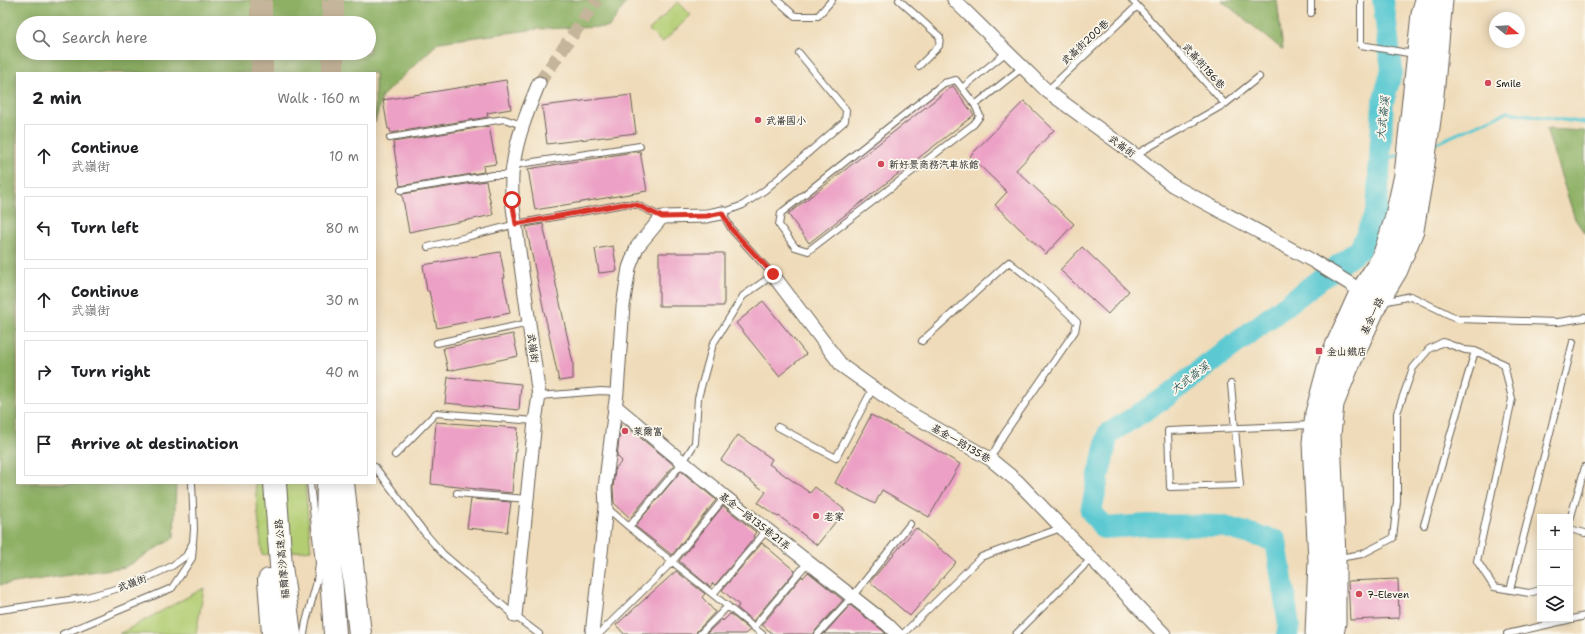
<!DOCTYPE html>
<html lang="en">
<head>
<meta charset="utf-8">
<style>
	body { margin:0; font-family:"Shantell Sans","LXGW WenKai TC",sans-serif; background:#f2f2f2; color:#202124 }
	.controls { position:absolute; right:12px; bottom:12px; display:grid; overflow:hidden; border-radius:0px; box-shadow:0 2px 10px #0003 }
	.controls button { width:36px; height:36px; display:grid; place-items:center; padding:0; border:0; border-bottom:1px solid #e0e0e0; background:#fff; color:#202124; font:20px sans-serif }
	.compass { position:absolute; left:1489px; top:12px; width:36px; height:36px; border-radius:50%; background:#fff; box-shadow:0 2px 10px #0003; rotate:108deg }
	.stop { position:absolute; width:12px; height:12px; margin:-9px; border:3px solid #d93025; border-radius:50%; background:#fff }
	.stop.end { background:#d93025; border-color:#fff; box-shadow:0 1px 4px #0008 }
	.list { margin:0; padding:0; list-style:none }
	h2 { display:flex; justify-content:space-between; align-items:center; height:52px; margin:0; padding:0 16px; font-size:17px }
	h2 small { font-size:13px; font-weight:400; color:#757577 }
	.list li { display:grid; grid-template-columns:26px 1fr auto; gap:12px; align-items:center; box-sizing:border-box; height:64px; margin:0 8px 8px; padding:0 8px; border:1px solid #e0e0e0; border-radius:0px }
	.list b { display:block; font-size:15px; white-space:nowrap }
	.list p { margin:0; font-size:13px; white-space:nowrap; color:#757577 }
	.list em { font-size:13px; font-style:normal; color:#757577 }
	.icon { flex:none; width:22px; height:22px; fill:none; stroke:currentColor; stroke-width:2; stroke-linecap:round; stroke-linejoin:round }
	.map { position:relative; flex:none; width:1585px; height:634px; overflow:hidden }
	.search { position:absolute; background:#fff; box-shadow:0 2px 10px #0003; left:16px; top:16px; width:360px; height:44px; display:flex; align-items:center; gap:10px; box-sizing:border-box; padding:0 14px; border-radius:22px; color:#757577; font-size:15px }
	.panel { position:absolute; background:#fff; box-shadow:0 2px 10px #0003; left:16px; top:72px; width:360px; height:412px; border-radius:0px }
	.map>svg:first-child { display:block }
</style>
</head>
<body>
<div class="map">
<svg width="1585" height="634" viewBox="0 0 1585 634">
	<rect width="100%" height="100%" fill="#fbf7ec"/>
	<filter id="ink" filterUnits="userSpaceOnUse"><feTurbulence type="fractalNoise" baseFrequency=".025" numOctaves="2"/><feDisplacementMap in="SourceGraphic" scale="8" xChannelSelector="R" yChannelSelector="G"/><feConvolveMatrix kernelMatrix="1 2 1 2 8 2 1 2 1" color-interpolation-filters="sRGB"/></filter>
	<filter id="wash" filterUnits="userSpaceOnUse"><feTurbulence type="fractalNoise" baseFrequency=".012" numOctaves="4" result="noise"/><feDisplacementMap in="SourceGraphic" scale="16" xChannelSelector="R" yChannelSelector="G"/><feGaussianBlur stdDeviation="0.9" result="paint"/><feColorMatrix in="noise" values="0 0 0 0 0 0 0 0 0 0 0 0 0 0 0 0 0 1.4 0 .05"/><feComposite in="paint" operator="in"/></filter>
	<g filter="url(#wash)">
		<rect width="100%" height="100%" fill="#efdbb9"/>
		<path fill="#b3cd73" stroke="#687448" d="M678 2 691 15 662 43 649 30Z
			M255 483H305L311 550 262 555Z
			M204 588 196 634H119Z"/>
		<path fill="#8eb065" stroke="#556640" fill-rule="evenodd" d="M0 0H628L609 27 537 29 439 42 382 96 375 123V73H17V483H176L174 538 125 567 0 585ZM23 23H369V53H23Z
			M1221 0H1277L1283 50Z
			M1546 129 1585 131V234L1575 219Z"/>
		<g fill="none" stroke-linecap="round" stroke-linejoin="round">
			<path stroke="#5cc9d2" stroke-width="3.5" d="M1434 144 1507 112 1585 123
				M1379 161 1399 155"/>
			<path stroke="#5cc9d2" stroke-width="22" d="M1287 634 1289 626 1276 541 1221 526 1148 525 1104 528 1091 511 1108 434 1163 399 1360 249 1377 211 1383 102 1392 70 1383 0"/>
		</g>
		<g id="blocks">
			<path fill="#eca0c5" d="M506 80 511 109 487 113 488 117 391 133 390 129H388L383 100Z
				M953 86 974 115 809 243 788 214Z
				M631 95 636 133 547 144 542 106Z
				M1024 101 1054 130 1016 170 1074 224 1046 254 995 205 1007 192 970 156Z
				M489 126 496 164 483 166 484 172 400 186 393 142Z
				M640 151 647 191 535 210 528 169Z
				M486 181 493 215 409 232 402 194Z
				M543 224 573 363V379L559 381 526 227Z
				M613 246 617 271 599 273 595 249Z
				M1082 247 1129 291 1108 314 1060 270Z
				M500 252 505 278H503L510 313 437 328 429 291H427L423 265Z
				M659 253H724V306H659Z
				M763 301 806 354 779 376 736 323Z
				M513 334 518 356 448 371 443 348Z
				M448 377 521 384 519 410 445 403Z
				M871 415 911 435 960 464 929 517 882 490 875 504 835 483Z
				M436 422 518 428 512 493 431 484Z
				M621 422 674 465 630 518 614 503 613 488 615 469 622 461 617 456Z
				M738 435 772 459 769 464 810 493 815 487 845 510 817 545 779 516 778 517 758 503 766 492 721 460Z
				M681 471 716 500 672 555 635 526Z
				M471 499 511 502 507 532 467 528Z
				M723 506 756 532 753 536 755 537 715 585 713 583 710 587 679 561Z
				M916 528 956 562 910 616 870 582Z
				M762 543 795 571 753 621 737 608 739 605 722 590Z
				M676 571 705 594 702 597 715 612 697 631 696 634H624L616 625Z
				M808 572 843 600 815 631 814 634H773L762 625 802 576 803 578Z
				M1398 579 1399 618 1350 620 1348 581Z
				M850 605 882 630 886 634H824Z
				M730 614 750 630 745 634H706L722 619 723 621Z"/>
		</g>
	</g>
	<g filter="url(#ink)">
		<use href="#blocks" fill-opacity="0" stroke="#665f53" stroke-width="1"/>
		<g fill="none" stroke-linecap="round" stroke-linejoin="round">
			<path stroke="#c5b59a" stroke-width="13" stroke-dasharray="13 6" stroke-linecap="butt" d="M539 83 597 0"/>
			<path stroke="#c5b59a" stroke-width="22" stroke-dasharray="22 11" stroke-linecap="butt" d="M261 0V23
				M333 0V23
				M262 53V73
				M333 53V73"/>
			<g stroke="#665f53" stroke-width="8">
				<path id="service" d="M777 0 795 16H818L832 0
					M899 0 940 37 939 46 919 66
					M1132 0 1225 104 1135 155
					M1361 0V45L1414 54
					M1311 13V0
					M956 80 975 105 980 116 974 124 808 251 795 247 779 225 781 213 944 83Z
					M962 88 1008 51
					M1047 91 1137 6
					M1225 104 1259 77
					M975 105 1023 67
					M390 138 504 119 522 125
					M513 165 640 146
					M401 190 493 175H512
					M428 247 516 224 624 204 637 205 662 217
					M1383 302 1411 296 1458 319 1558 322 1584 318 1585 317
					M922 341 1009 262 1044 290 1077 322 1075 331 1004 434 990 459
					M437 343 529 323
					M1231 384 1240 485 1170 487 1168 431 1312 425
					M539 396 601 391 617 392
					M778 427 836 458 873 388
					M395 455 436 413 535 421
					M375 467 424 532 443 554 515 616 539 634
					M457 493 527 499
					M606 507 629 527 762 634
					M1570 520 1585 467
					M1424 525 1475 351
					M629 527 683 462 695 443 698 398 713 344 743 296 773 275 732 230 722 213 743 205 765 190 845 121 846 110 799 53
					M1570 529 1585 533
					M1339 558 1362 554 1393 538 1397 501V413L1413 368 1429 349 1443 342 1465 350 1475 351 1504 364 1512 399 1477 561 1494 587 1529 593 1540 590
					M1510 590 1573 342
					M713 594 767 530
					M0 610 83 598 134 584 172 566 186 556 193 542 194 529 192 483
					M754 627 808 562
					M63 634 172 588 192 558 193 546
					M304 634 306 622 317 581 319 563 310 483
					M599 634 672 562 725 497
					M700 634 728 606
					M818 634 852 597 910 524
					M903 634 981 557 1061 528
					M1016 634 1091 559
					M1507 634 1585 616"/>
			</g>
			<g stroke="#665f53" stroke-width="15">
				<path id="minor" d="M954 0 1047 91 1135 155 1172 185 1313 261 1352 285 1359 295 1365 297
					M773 275 842 366 904 410 990 459 1017 481 1164 634
					M615 406 725 497 887 624 897 634
					M515 616 535 421 539 396 512 200C512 189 511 177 513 166 517 136 528 110 539 83
					M592 634 606 507 605 488 617 392 623 306 629 268 637 247 662 217 707 216 722 213"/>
			</g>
			<g stroke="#665f53" stroke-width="23">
				<path id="primary" d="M1316 634 1319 560 1313 443 1316 413 1331 357 1359 295 1383 257 1395 220 1405 175 1422 14 1426 0
					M1333 634 1335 623V558L1330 435 1333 404 1347 369 1377 303 1397 270 1413 230 1422 178 1432 105 1442 0"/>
			</g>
			<g stroke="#665f53" stroke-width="24">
				<path id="motorway" d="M275 483 281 566 290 634
					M328 483 327 519 335 634
					M343 483 360 634
					M269 580 273 634"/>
			</g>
			<use href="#service" stroke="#fff" stroke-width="6"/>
			<use href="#minor" stroke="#fff" stroke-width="13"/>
			<use href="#primary" stroke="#fff" stroke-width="21"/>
			<use href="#motorway" stroke="#fff" stroke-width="22"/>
		</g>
	</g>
	<g fill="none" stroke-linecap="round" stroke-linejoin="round" filter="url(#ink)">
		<path stroke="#d93025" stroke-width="5" d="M512 200 516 224 624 204 637 205 662 217 707 216 722 213 732 230 773 274"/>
	</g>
	<g fill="#d1495b" stroke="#fbf7ec" stroke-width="1.5">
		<circle cx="1488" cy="83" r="4"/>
		<circle cx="758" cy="120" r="4"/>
		<circle cx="881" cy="164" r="4"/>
		<rect x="1315" y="347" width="8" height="8" rx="2"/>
		<circle cx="625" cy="431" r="4"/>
		<circle cx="816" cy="516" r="4"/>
		<circle cx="1359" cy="594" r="4"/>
	</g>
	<g text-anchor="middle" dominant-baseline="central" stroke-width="3.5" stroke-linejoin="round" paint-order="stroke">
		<g font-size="10" fill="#1c1c1c" stroke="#fbf7ec">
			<text transform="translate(1085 42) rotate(-43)">武崙街200巷</text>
			<text transform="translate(1204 66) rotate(48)">武崙街186巷</text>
			<text transform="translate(1122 146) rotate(36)">武崙街</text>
			<text transform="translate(1372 316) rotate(-64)">基金一路</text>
			<text transform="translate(533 348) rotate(82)">武嶺街</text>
			<text transform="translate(961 443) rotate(30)">基金一路135巷</text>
			<text transform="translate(755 521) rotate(38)">基金一路135巷21弄</text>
			<text transform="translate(282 559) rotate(-95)">福爾摩沙高速公路</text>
			<text transform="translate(132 583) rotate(-20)">武嶺街</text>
		</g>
		<g font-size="10" fill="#1c1c1c" stroke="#fbf7ec" text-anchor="start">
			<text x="1496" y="83">Smile</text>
			<text x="766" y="120">武崙國小</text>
			<text x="889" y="164">新好景商務汽車旅館</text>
			<text x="1327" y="351">金山鐵店</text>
			<text x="633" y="431">萊爾富</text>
			<text x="824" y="516">老家</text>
			<text x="1367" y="594">7-Eleven</text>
		</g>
		<g font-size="11" font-style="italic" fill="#32595c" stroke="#fbf7ec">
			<text transform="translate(1383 118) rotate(-84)">大武崙溪</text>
			<text transform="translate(1190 378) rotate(-37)">大武崙溪</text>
		</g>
	</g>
</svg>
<div class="controls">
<button>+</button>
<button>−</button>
<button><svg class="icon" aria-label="layers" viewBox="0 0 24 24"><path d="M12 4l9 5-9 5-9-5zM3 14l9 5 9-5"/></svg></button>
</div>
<svg class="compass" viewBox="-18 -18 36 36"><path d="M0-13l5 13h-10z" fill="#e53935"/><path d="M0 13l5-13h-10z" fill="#757577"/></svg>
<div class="stop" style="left:512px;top:200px"></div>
<div class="stop end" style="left:773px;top:274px"></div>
<div class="search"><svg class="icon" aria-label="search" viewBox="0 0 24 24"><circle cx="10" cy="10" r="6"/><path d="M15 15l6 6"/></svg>Search here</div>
<section class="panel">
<h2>2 min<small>Walk · 160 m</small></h2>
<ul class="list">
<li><svg class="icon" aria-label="ahead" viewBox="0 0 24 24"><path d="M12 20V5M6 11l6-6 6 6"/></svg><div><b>Continue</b><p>武嶺街</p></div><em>10 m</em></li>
<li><svg class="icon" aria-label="left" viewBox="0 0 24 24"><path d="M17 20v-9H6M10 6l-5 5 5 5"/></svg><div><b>Turn left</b></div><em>80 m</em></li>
<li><svg class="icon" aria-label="ahead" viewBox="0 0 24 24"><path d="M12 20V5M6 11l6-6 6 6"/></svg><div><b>Continue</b><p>武嶺街</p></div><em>30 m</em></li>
<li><svg class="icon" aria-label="right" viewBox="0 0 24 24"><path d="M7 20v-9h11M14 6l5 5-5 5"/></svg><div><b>Turn right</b></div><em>40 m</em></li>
<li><svg class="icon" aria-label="arrive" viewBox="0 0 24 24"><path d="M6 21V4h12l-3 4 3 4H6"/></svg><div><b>Arrive at destination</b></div></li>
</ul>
</section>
</div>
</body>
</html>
